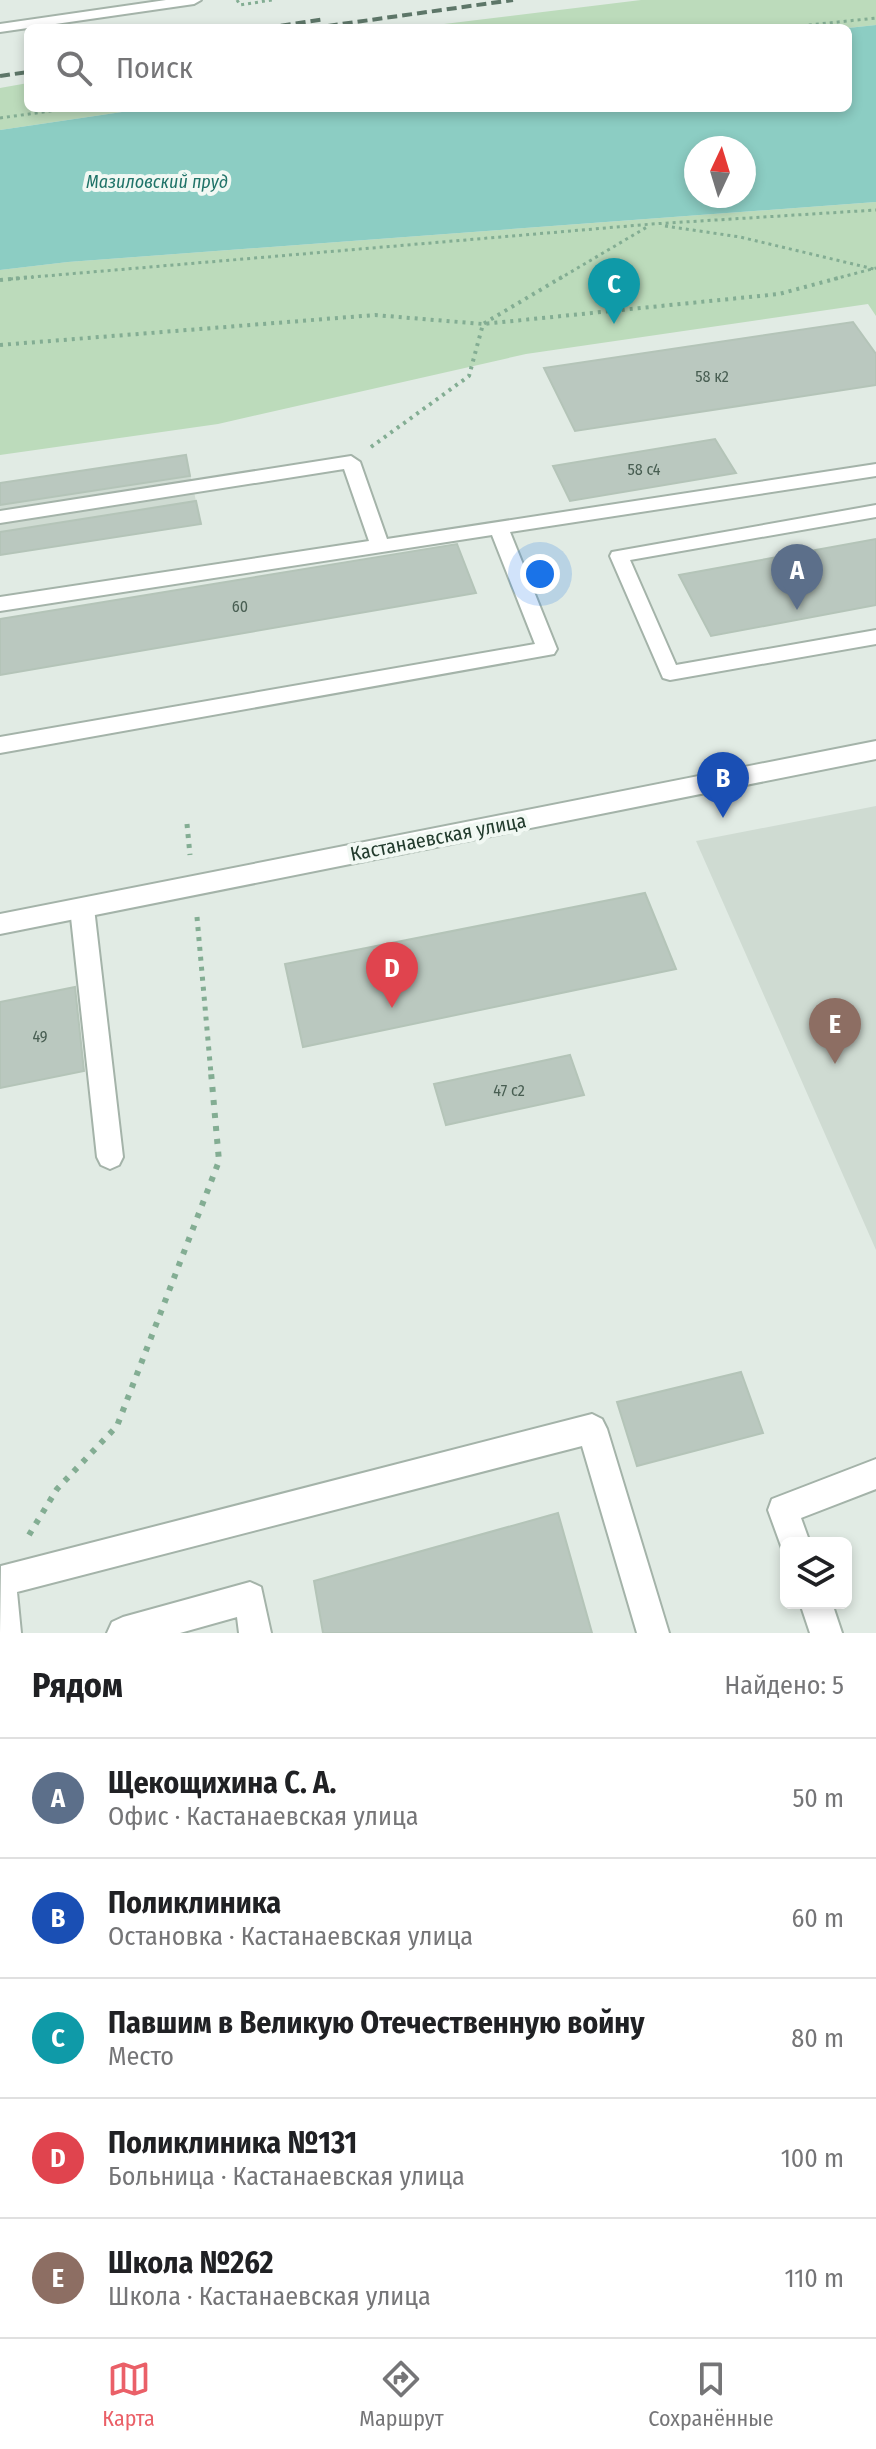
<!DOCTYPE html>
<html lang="ru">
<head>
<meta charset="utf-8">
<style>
	body { margin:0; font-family:"Fira Sans Condensed",sans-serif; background:#f2f2f2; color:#202124 }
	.controls { position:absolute; right:24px; bottom:24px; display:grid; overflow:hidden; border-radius:12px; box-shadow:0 4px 12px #0003 }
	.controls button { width:72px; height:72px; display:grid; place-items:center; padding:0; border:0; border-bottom:2px solid #e0e0e0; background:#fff; color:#202124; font:40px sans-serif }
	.compass { position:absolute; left:684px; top:136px; width:72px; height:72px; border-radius:50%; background:#fff; box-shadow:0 4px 12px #0003; rotate:4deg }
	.you { position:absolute; left:540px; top:574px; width:28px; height:28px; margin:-20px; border:6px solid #fff; border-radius:50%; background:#1a73e8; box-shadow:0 0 0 12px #1a73e833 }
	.badge { display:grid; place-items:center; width:52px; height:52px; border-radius:50%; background:#ea6068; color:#fff; font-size:26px; font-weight:700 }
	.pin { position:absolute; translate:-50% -66px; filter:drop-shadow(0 2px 4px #0008) }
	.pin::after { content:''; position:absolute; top:42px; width:28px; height:24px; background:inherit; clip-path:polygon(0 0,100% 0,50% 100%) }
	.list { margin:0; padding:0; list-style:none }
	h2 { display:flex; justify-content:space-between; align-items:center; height:104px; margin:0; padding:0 32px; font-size:34px }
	h2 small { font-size:26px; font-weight:400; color:#757577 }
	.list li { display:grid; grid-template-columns:52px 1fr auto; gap:24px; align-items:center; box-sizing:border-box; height:120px; padding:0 32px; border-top:2px solid #e0e0e0 }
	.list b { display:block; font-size:30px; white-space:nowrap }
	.list p { margin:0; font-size:26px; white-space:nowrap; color:#757577 }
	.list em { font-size:26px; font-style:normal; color:#757577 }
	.icon { flex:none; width:44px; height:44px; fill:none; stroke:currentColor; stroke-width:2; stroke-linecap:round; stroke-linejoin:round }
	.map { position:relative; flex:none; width:876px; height:1633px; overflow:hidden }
	.search { position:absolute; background:#fff; box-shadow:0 4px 12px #0003; left:24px; right:24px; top:24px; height:88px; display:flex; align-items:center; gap:20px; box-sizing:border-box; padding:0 28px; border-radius:12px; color:#757577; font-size:30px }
	.sheet { height:704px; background:#fff }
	nav { display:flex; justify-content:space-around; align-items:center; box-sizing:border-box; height:112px; border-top:2px solid #e0e0e0; background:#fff; font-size:22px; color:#757577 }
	nav a { display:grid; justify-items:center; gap:4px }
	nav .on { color:#ea6068 }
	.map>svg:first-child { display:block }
</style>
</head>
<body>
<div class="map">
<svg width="876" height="1633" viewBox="0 0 876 1633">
	<rect width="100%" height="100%" fill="#e1ebe4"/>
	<path fill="#cfdbd2" d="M186 455 201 524 0 555V483Z
		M876 806V1250L696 841Z"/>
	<path fill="#bcdbbb" d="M641 0H876V25L848 28H411Z
		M28 83V108H149L0 130V88Z
		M876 202V316L868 304 526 354 218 424 0 455V270L68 262Z"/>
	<path fill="#8ccdc3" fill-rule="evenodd" d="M876 25V202L68 262 0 270V130L149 108H848V28ZM696 148H744V196H696Z"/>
	<path fill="#bac8bf" stroke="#b4c4b8" stroke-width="2" d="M853 322 876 354V385L575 431 544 368Z
		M715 439 736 473 570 501 553 466Z
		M186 455 190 476 0 505V483Z
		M196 501 201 524 0 555V532Z
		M876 539V605L711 636 679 575Z
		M457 544 476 593 0 675V619Z
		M645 893 676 969 303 1047 285 964Z
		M75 987 84 1071 0 1088V1002Z
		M570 1055 584 1095 446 1125 434 1084Z
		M741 1372 763 1433 637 1466 617 1402Z
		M558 1513 592 1633H323L314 1581Z"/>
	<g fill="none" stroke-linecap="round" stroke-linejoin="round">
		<g stroke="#a4b3a9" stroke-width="4">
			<path id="service" d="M351 456 360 462 387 539 876 464V476L510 532 557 649 554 654 0 753V737L535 644 492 535 0 611V597L369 541 344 469 0 523V511Z
				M876 505V517L630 560 676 665 876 630V644L670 680 663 678 610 556 612 552Z
				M82 899 90 901 94 908 123 1157 119 1165 110 1169 101 1165 97 1157 70 908 74 901Z
				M592 1414 602 1419 607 1429 669 1633H637L582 1446 17 1592 21 1633H0L1 1566Z
				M876 1459V1489L801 1518 810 1543H786L784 1554 768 1510 772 1499Z
				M250 1582 261 1587 271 1633H239L237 1617 180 1633H107L112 1622 123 1617Z
				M800 1603H832L842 1633H810Z"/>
		</g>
		<g stroke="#a4b3a9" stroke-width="4">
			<path id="tertiary" d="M166 0H201L194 4 0 32V24Z
				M876 741V759L0 934V914Z"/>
		</g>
		<path stroke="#83ad93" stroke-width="3" stroke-dasharray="3 4" stroke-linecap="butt" d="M237 0 240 5 272 0
			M781 28 876 18
			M0 118 72 108
			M665 226 740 237 874 269
			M10 279 652 224 876 210
			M559 279 647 227
			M834 279 876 268"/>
		<path stroke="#83ad93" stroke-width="4" stroke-dasharray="3 5" stroke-linecap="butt" d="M0 280 33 277
			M0 345 375 315 483 324 779 294 842 277
			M371 447 469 376 483 324 562 277"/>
		<path stroke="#83ad93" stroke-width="5" stroke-dasharray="4 6" stroke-linecap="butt" d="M187 824 190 855
			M197 917 211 1074"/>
		<path stroke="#83ad93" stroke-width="6" stroke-dasharray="5 8" stroke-linecap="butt" d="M29 1535 57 1489 117 1426 219 1161 211 1072"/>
		<use href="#service" fill="#fff" fill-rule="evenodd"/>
		<use href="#tertiary" fill="#fff" fill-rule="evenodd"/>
		<path stroke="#5d7668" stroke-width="4" stroke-dasharray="10 5" stroke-linecap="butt" d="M266 28 325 19
			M313 28 513 0
			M0 76 28 72"/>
	</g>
	<g text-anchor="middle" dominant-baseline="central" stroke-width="8" stroke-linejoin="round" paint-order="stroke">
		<g font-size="16" fill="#485e52">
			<text x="712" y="376">58 к2</text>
			<text x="644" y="469">58 с4</text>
			<text x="240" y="606">60</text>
			<text x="40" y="1036">49</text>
			<text x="509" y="1090">47 с2</text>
		</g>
		<g font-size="18" font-style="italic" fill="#207368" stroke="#f1f8f3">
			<text x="157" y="182">Мазиловский пруд</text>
		</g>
		<g font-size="20" fill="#223b2d" stroke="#f1f8f3">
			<text transform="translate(438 837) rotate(-11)">Кастанаевская улица</text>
		</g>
	</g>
</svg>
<div class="controls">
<button><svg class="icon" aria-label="layers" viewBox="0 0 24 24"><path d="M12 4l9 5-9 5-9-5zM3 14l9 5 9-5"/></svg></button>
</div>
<svg class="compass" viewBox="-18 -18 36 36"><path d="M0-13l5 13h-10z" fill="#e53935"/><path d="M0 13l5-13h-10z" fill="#757577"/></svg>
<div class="you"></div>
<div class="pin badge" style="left:797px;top:610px;background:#5c6f8a">A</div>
<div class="pin badge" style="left:723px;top:818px;background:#1a4fb4">B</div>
<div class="pin badge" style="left:614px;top:324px;background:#0f9aa8">C</div>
<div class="pin badge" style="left:392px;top:1008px;background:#e0444e">D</div>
<div class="pin badge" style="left:835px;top:1064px;background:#8d6e63">E</div>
<div class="search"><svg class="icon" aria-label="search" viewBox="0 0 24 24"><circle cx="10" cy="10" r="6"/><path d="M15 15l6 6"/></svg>Поиск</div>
</div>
<section class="sheet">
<h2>Рядом<small>Найдено: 5</small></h2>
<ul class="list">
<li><span class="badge" style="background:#5c6f8a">A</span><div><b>Щекощихина С. А.</b><p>Офис · Кастанаевская улица</p></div><em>50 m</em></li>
<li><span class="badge" style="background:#1a4fb4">B</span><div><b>Поликлиника</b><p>Остановка · Кастанаевская улица</p></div><em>60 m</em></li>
<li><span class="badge" style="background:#0f9aa8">C</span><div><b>Павшим в Великую Отечественную войну</b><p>Место</p></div><em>80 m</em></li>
<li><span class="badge" style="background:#e0444e">D</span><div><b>Поликлиника №131</b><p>Больница · Кастанаевская улица</p></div><em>100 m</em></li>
<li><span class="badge" style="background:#8d6e63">E</span><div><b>Школа №262</b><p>Школа · Кастанаевская улица</p></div><em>110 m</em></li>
</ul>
</section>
<nav>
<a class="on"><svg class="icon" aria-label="map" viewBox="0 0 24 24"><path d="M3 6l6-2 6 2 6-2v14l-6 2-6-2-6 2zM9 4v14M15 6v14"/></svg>Карта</a>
<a><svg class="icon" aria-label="directions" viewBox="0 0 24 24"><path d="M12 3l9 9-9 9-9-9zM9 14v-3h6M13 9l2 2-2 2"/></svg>Маршрут</a>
<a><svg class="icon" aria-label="saved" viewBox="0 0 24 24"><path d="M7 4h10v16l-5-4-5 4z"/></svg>Сохранённые</a>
</nav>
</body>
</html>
